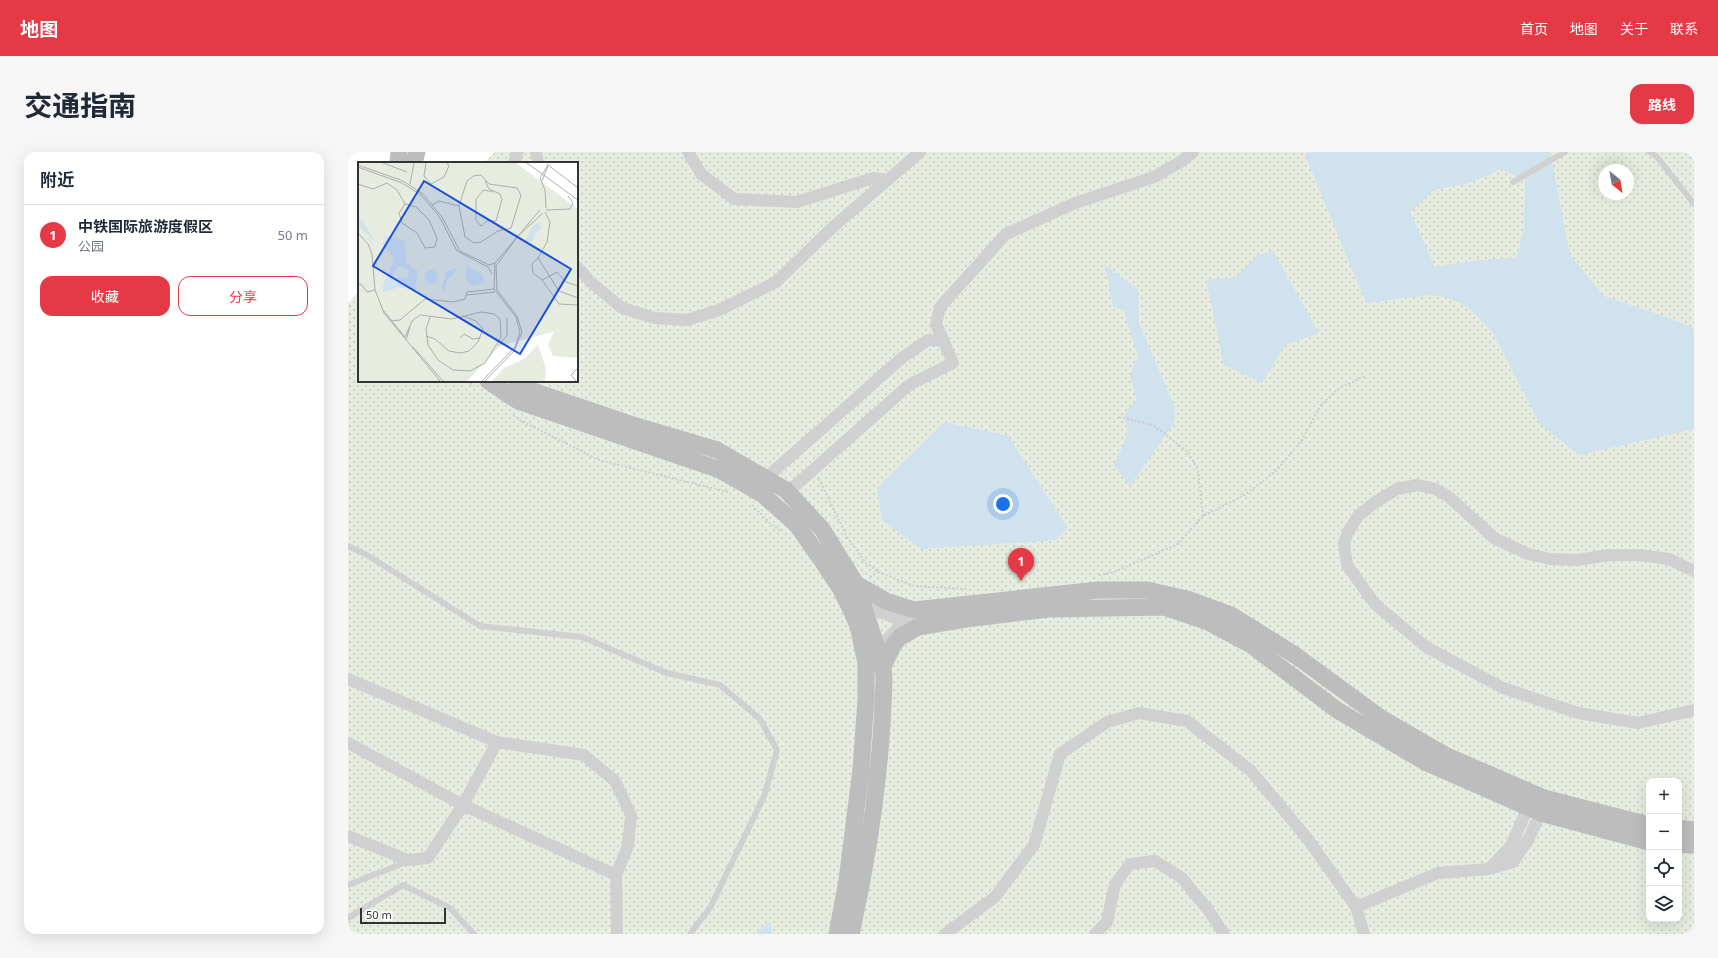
<!DOCTYPE html>
<html lang="zh">
<head>
<meta charset="utf-8">
<style>
	body { margin:0; font-family:"Noto Sans","Noto Sans SC",sans-serif; background:#f6f6f7; color:#1f2937 }
	.controls { position:absolute; right:12px; bottom:12px; display:grid; overflow:hidden; border-radius:8px; box-shadow:0 4px 16px #0002 }
	.controls button { width:36px; height:36px; display:grid; place-items:center; padding:0; border:0; border-bottom:1px solid #e0e1e3; background:#fff; color:#1f2937; font:20px sans-serif }
	.compass { position:absolute; left:1250px; top:12px; width:36px; height:36px; border-radius:50%; background:#fff; box-shadow:0 4px 16px #0002; rotate:149deg }
	.scale { position:absolute; left:12px; bottom:10px; width:86px; box-sizing:border-box; padding-left:4px; border:2px solid #333; border-top:0; font-size:11px; line-height:14px; white-space:nowrap; color:#333; -webkit-text-stroke:3px #fff; paint-order:stroke }
	.you { position:absolute; left:655px; top:352px; width:14px; height:14px; margin:-10px; border:3px solid #fff; border-radius:50%; background:#1a73e8; box-shadow:0 0 0 6px #1a73e833 }
	.badge { display:grid; place-items:center; width:26px; height:26px; border-radius:50%; background:#e63946; color:#fff; font-size:13px; font-weight:700 }
	.pin { position:absolute; translate:-50% -33px; filter:drop-shadow(0 1px 2px #0008) }
	.pin::after { content:''; position:absolute; top:21px; width:14px; height:12px; background:inherit; clip-path:polygon(0 0,100% 0,50% 100%) }
	.list { margin:0; padding:0; list-style:none }
	h2 { display:flex; justify-content:space-between; align-items:center; height:52px; margin:0; padding:0 16px; font-size:17px }
	h2 small { font-size:13px; font-weight:400; color:#747a83 }
	.list li { display:grid; grid-template-columns:26px 1fr auto; gap:12px; align-items:center; box-sizing:border-box; height:60px; padding:0 16px; border-top:1px solid #e0e1e3 }
	.list b { display:block; font-size:15px; white-space:nowrap }
	.list p { margin:0; font-size:13px; white-space:nowrap; color:#747a83 }
	.list em { font-size:13px; font-style:normal; color:#747a83 }
	.actions { display:flex; gap:8px; padding:12px 16px }
	.actions a { flex:1; padding:9px 0; border:1px solid #e63946; border-radius:12px; text-align:center; font-size:14px; color:#e63946 }
	.actions .main { background:#e63946; color:#fff }
	.icon { flex:none; width:22px; height:22px; fill:none; stroke:currentColor; stroke-width:2; stroke-linecap:round; stroke-linejoin:round }
	.map { position:relative; flex:none; width:1346px; height:782px; overflow:hidden; border-radius:12px }
	header { display:flex; align-items:center; gap:24px; box-sizing:border-box; height:56px; padding:0 20px; background:#e63946; color:#fff }
	header strong { font-size:19px }
	nav { display:flex; gap:22px; margin-inline-start:auto; font-size:14px }
	.intro { display:flex; align-items:center; justify-content:space-between; box-sizing:border-box; height:96px; padding:0 24px }
	h1 { margin:0; font-size:28px }
	.button { padding:10px 18px; border-radius:12px; background:#e63946; color:#fff; font-size:14px; font-weight:700 }
	main { display:flex; gap:24px; padding:0 24px }
	aside { flex:1; background:#fff; border-radius:12px; box-shadow:0 4px 16px #0002 }
	.map>svg:first-child { display:block }
</style>
</head>
<body>
<header>
<strong>地图</strong>
<nav><a>首页</a><a>地图</a><a>关于</a><a>联系</a></nav>
</header>
<div class="intro"><h1>交通指南</h1><a class="button">路线</a></div>
<main>
<aside>
<h2>附近<small></small></h2>
<ul class="list">
<li><span class="badge">1</span><div><b>中铁国际旅游度假区</b><p>公园</p></div><em>50 m</em></li>
</ul>
<div class="actions"><a class="main">收藏</a><a>分享</a></div>
</aside>
<div class="map">
<svg width="1346" height="782" viewBox="0 0 1346 782">
	<defs>
		<pattern id="park-dots" width="8" height="8" patternUnits="userSpaceOnUse"><rect width="8" height="8" fill="#e6ecdf"/><path d="M2 2h.1M6 6h.1" fill="none" stroke="#c6cbc0" stroke-width="1.8" stroke-linecap="round"/></pattern>
	</defs>
	<rect width="100%" height="100%" fill="#fff"/>
	<path fill="url(#park-dots)" fill-rule="evenodd" d="M147 0H1346V782H0V151L11 139V229H229V11H136ZM1256 18H1280V42H1256ZM1301 629H1331V767H1301Z"/>
	<path fill="#cfe2ee" fill-rule="evenodd" d="M960 0H1202L1222 103 1256 144 1324 167 1346 177V277L1231 303 1192 272 1145 181 1120 155 1098 145 1083 143 1018 151 957 3ZM1153 17 1177 28 1176 78 1168 106 1131 108 1087 115 1062 60 1085 38 1122 31Z
		M925 99 971 181 937 193 914 231 876 213 858 128 888 125 911 103Z
		M757 113 790 137 791 171 827 256 826 271 782 334 766 313 780 282 776 262 789 248 782 224 790 204 776 159 765 154Z
		M596 270 660 284 720 376 708 388 573 397 534 368 529 336Z
		M422 769 424 782H408Z"/>
	<g fill="none" stroke-linecap="round" stroke-linejoin="round">
		<path stroke="#cdcdcd" stroke-width="2" stroke-dasharray="2 2" stroke-linecap="butt" d="M119 229 127 234
			M165 263 172 268 251 308 380 340
			M771 265 805 273 840 300 850 318 855 364
			M471 327 499 385 518 411 531 420 566 434 620 437
			M404 353 424 373 433 379
			M751 423 766 420 830 392 855 364 898 342 928 319 954 288 973 253 990 237 1017 224
			M522 425 530 420"/>
		<path stroke="#d0d0d0" stroke-width="6" d="M1302 0 1309 5 1346 52
			M1165 30 1217 0
			M0 394 19 403 132 474 234 485 319 521 372 533 412 567 429 598 417 642 363 754 342 782
			M0 733 61 709
			M0 766 55 733 102 756 126 782"/>
		<path stroke="#d0d0d0" stroke-width="12" d="M188 0 190 11
			M340 0 353 22 386 47 449 50 525 26 540 28
			M166 11 170 0
			M229 115 244 131 274 156 307 166 339 168 371 158 428 130 485 75 572 0
			M418 326 555 205 580 188 596 189
			M438 338 447 334 561 233 605 211 588 172 592 155 658 82 727 51 806 25 834 9 845 0
			M1346 419 1321 407 1291 403H1261L1229 408 1202 407 1180 402 1146 386 1100 344 1087 337 1070 333 1049 337 1026 351 1010 364 1000 380 996 391 999 413 1027 452 1078 495 1155 536 1230 561 1290 571 1346 558
			M511 452 570 475
			M526 501 560 465
			M0 527 149 590 236 603 267 629 283 663 280 694 268 723
			M0 591 115 653 268 723 269 782
			M0 684 60 708 80 706 115 653 149 590
			M1142 716 1163 694 1180 655 1186 652
			M1008 755 1090 721 1141 717 1165 710 1180 688 1193 661 1194 654
			M597 782 647 745 686 693 712 602 759 570 791 561 839 569 903 619 959 686 1008 755 1016 782
			M747 782 759 770 767 732 782 712 807 709 834 726 861 759 876 782"/>
		<path stroke="#bdbdbd" stroke-width="17" d="M50 11 51 0
			M66 11 69 0
			M140 229 170 249 372 318 414 342 449 373 475 410 492 436 504 460 510 474 518 511V547L513 617 499 728 489 782
			M168 229 179 237 288 274 369 298 438 338 474 377 508 432 535 514 536 526C534 613 522 698 503 782
			M508 432 538 449 566 458 750 438H799L839 447 883 463 947 503 1033 566 1099 604 1196 646 1301 673
			M535 514 546 492 552 485 570 475 618 467 700 457 816 455 860 470 903 493 989 558 1077 610 1193 661 1301 690
			M1331 676 1346 678
			M1331 692 1346 693"/>
	</g>
	<g transform="translate(10 10)">
		<rect width="220" height="220" fill="#fff"/>
		<path d="M220 161V196L195 194 190 183 197 167ZM180 182 188 207 187 219H134L146 206 166 197Z" fill="#e6ecdf"/>
		<path d="M0 1H158L220 47V163L142 184 109 219H0Z" fill="#e6ecdf"/>
		<path d="M0 56 5 59 17 79 0 64ZM181 60 183 67 177 71 175 79 166 81 173 66ZM28 74 47 79 49 102 60 109 57 129 42 125 25 130V123L35 101 34 94 25 83ZM41 104 51 109 50 116 37 115 35 112ZM108 104 125 112 126 121 114 124 108 118ZM98 105 99 108 89 118 86 131 84 126 88 110ZM66 115a7 7 0 1 1 14 0a7 7 0 1 1-14 0Z" fill="#cfe2ee" fill-rule="evenodd"/>
		<path fill="none" stroke="#adadad" stroke-width="1" d="M25 1 49 10M68 1 66 14 73 22 86 15 91 4 89 1M169 1 220 38M189 2 220 26M0 3 45 19 65 32 84 55 102 89 131 103 137 101M0 5 44 21 63 33 81 54 99 89 130 105 134 112M123 13 131 22 159 26 163 33 153 66 140 69 123 80 116 81 107 75 101 44 109 19 115 14ZM127 19 131 27 142 32 144 37 138 59H129L123 64 118 58V37L126 28 135 30M184 19 190 4M0 22 15 27 29 21 39 28 47 42 58 45 71 58 79 76 77 85 67 86 59 71 44 61 41 51 47 42M52 22 56 1M74 43 81 39 101 44M188 46 187 28 182 16 190 3M188 48 212 47 215 41 210 34M187 50 192 60 189 80 180 96 201 129 220 136M0 71 10 82 14 92 17 128 26 151 82 219M180 96 174 102 175 111 184 118 201 142 220 143M184 118 199 110 208 120 220 124M0 123 3 122 9 130 17 128M109 133 137 130M25 148 47 175M33 159 42 158 67 137 95 140 107 137 109 130 136 127M68 174 77 177 91 189 102 191 111 189 120 180 125 167 118 159 105 154M47 175 54 159 62 153 94 157 123 150 136 152 142 157 143 175 127 201 112 209 95 208 80 198 70 183 68 167 72 155M102 176 106 172 115 177 122 176M48 178 52 165M140 184 149 173V156M55 185 85 219M124 219 157 185 162 170 158 155 136 127 137 101 182 48M127 219 156 189 164 170 159 154 139 128 138 104 160 74 185 51M218 219 213 213 220 206"/>
		<path fill="#1d4ed8" fill-opacity="0.15" stroke="#1d4ed8" stroke-width="2" d="M66 19 213 107 162 192 15 104Z"/>
		<rect width="220" height="220" fill="none" stroke="#333" stroke-width="2"/>
	</g>
</svg>
<div class="controls">
<button>+</button>
<button>−</button>
<button><svg class="icon" aria-label="locate" viewBox="0 0 24 24"><circle cx="12" cy="12" r="6"/><path d="M12 2v4M12 18v4M2 12h4M18 12h4"/></svg></button>
<button><svg class="icon" aria-label="layers" viewBox="0 0 24 24"><path d="M12 4l9 5-9 5-9-5zM3 14l9 5 9-5"/></svg></button>
</div>
<svg class="compass" viewBox="-18 -18 36 36"><path d="M0-13l5 13h-10z" fill="#e53935"/><path d="M0 13l5-13h-10z" fill="#747a83"/></svg>
<div class="scale">50 m</div>
<div class="you"></div>
<div class="pin badge" style="left:673px;top:429px">1</div>
</div>
</main>
</body>
</html>
